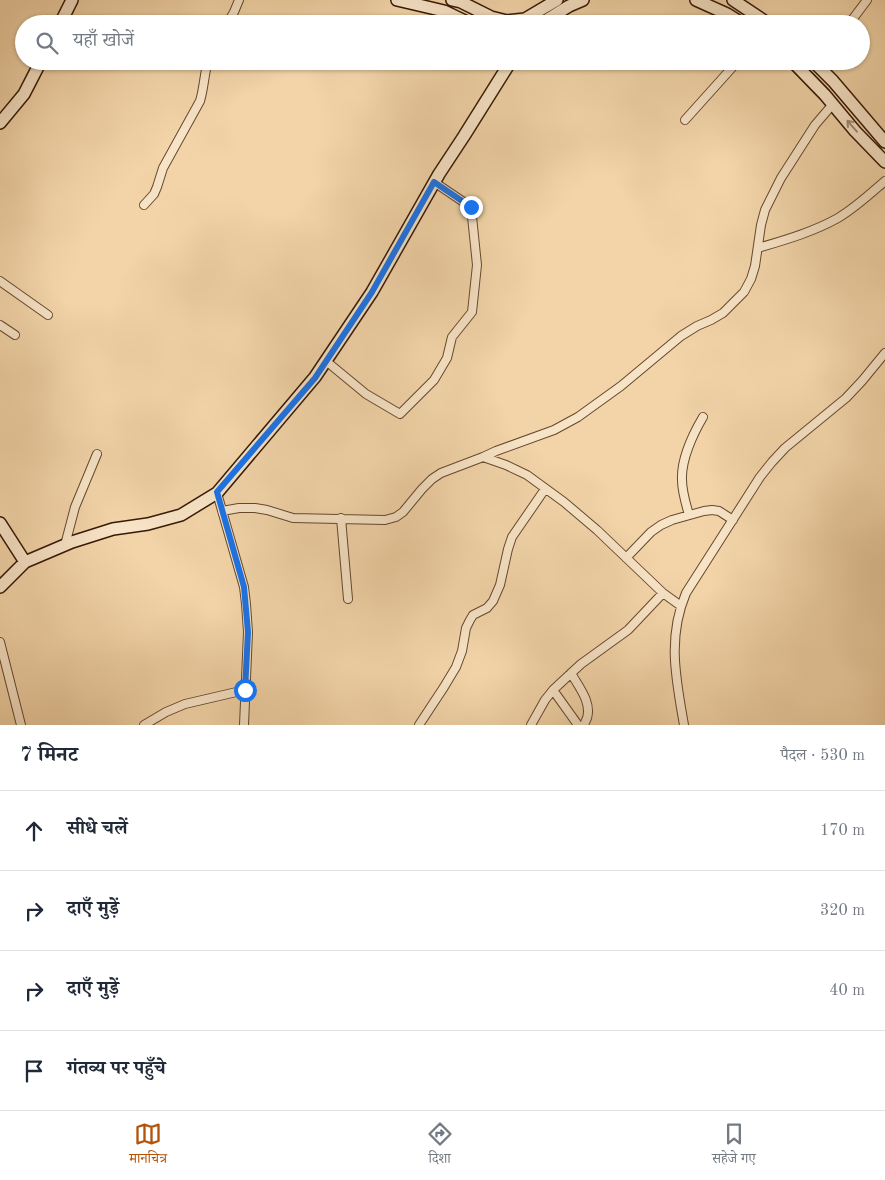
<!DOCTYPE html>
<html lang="hi">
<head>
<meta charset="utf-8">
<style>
	body { margin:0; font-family:"Old Standard TT","Noto Serif Devanagari",serif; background:#f2f2f3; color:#1f2937 }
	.stop { position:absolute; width:15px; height:15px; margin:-11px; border:4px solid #1a73e8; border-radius:50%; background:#fff }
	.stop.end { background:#1a73e8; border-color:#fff; box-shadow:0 1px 5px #0008 }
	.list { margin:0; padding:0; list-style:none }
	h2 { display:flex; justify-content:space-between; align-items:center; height:65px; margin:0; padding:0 20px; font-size:21px }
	h2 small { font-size:16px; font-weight:400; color:#747a83 }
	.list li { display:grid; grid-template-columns:32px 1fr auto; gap:15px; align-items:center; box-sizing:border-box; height:80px; padding:0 20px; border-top:1px solid #e0e1e3 }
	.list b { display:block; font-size:19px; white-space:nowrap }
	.list em { font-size:16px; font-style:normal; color:#747a83 }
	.icon { flex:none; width:28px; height:28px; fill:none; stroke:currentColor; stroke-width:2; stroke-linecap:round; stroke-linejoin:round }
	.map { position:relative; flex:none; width:885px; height:725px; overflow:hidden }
	.search { position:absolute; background:#fff; box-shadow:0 1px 4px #0004; left:15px; right:15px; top:15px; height:55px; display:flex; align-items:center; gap:12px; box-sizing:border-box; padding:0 18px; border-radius:28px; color:#747a83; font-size:19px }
	.sheet { height:385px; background:#fff }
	nav { display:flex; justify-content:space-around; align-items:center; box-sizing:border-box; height:70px; border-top:1px solid #e0e1e3; background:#fff; font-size:14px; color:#747a83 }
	nav a { display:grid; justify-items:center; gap:2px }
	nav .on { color:#b45309 }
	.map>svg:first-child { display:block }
</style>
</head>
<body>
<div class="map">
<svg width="885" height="725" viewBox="0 0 885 725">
	<rect width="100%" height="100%" fill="#f2d4a8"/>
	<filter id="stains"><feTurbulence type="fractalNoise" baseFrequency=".004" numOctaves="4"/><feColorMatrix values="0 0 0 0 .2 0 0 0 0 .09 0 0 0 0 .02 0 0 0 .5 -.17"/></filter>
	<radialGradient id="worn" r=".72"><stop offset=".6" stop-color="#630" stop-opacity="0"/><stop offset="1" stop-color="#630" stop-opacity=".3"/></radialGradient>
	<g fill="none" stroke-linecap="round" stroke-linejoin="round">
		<g stroke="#65482e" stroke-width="10">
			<path id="street" d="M227 24 234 12 239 0
				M849 24 867 0
				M685 120 738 61
				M144 205 154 194 157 187 163 168 200 101C204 88 204 75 208 61
				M758 248C785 240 813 232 838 218 855 208 870 194 885 181
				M0 281 48 315
				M0 325 15 335
				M326 361 366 394 400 414 434 380 447 358 452 337 472 312 477 265 471 207 434 182
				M483 457 506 465 527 475 564 502 597 530 663 593 681 606
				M217 493 244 587 246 604 248 632 244 725
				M222 511 239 508H255L267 510 293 518 385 520 396 517 403 512 422 489 432 479 441 473 483 457 496 451 554 430 578 417 621 386 681 336 697 326 711 320 723 313 744 292 751 279 755 266 761 225 765 210 781 178 815 125 833 104
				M689 515C686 504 682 492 682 480 681 460 693 434 703 417
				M341 518 348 599
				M65 545 75 507 97 454
				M626 558 651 532 661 525 672 520 704 511 712 510 719 511 733 520
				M0 642 21 725
				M571 673C578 686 592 702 587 718 586 720 585 723 584 725
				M553 690 578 725
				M144 725 166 712 185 704 245 690
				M419 725 444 687 456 667 462 651 466 628 470 620 473 615 487 608 493 601 500 585 508 549 512 537 545 489
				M531 725 545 700 553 690 581 664 628 630 663 593
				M684 725C676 679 667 638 686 593L760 477 772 462 785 448 846 398 862 381 885 353"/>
		</g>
		<g stroke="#361906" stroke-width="14">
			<path id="secondary" d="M397 0 444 11 471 24
				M452 0 461 2 491 17 507 21 525 19 557 0
				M696 0 727 14 743 24
				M733 0 769 24
				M60 24 72 0
				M540 24 569 6 583 0
				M792 61 825 95 855 131 885 162
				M813 61 833 81 885 142
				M0 123 24 94 41 61
				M0 523 25 562
				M0 587 25 562 72 542 113 529 148 524 181 515 217 493 315 377 372 292 439 174 464 136 511 61"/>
		</g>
		<use href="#street" stroke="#f7e3c6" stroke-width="8"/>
		<use href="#secondary" stroke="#f7e3c6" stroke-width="11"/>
	</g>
	<defs><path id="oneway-shaft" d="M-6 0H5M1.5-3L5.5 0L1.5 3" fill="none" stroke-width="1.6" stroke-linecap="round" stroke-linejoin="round" transform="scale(1.25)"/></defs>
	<use stroke="#a08870" href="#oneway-shaft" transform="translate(852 126) rotate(-131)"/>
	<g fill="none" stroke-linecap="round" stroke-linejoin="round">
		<path stroke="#1a73e8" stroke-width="6" d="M245 690 248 632 244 587 217 492 315 378 372 292 434 182 471 207"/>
	</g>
	<rect width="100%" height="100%" filter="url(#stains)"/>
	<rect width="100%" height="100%" fill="url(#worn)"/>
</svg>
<div class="stop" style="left:245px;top:690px"></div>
<div class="stop end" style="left:471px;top:207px"></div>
<div class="search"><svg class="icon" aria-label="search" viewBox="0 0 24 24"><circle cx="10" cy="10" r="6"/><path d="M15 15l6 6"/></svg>यहाँ खोजें</div>
</div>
<section class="sheet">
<h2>7 मिनट<small>पैदल · 530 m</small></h2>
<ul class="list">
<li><svg class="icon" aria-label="ahead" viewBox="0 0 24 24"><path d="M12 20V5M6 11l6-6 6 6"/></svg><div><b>सीधे चलें</b></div><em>170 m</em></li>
<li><svg class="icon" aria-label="right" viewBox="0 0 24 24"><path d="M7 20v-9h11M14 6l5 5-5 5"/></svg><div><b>दाएँ मुड़ें</b></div><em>320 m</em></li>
<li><svg class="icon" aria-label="right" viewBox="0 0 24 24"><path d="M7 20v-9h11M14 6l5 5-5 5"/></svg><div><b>दाएँ मुड़ें</b></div><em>40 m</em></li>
<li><svg class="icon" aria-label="arrive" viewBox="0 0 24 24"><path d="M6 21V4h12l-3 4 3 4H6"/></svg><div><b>गंतव्य पर पहुँचे</b></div></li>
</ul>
</section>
<nav>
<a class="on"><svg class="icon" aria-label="map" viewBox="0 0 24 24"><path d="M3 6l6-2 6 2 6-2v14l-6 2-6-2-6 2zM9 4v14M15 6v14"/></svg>मानचित्र</a>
<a><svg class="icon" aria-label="directions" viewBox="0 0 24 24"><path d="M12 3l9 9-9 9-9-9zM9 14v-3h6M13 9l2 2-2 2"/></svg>दिशा</a>
<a><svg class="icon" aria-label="saved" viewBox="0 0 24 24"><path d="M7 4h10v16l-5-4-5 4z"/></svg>सहेजे गए</a>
</nav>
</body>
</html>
